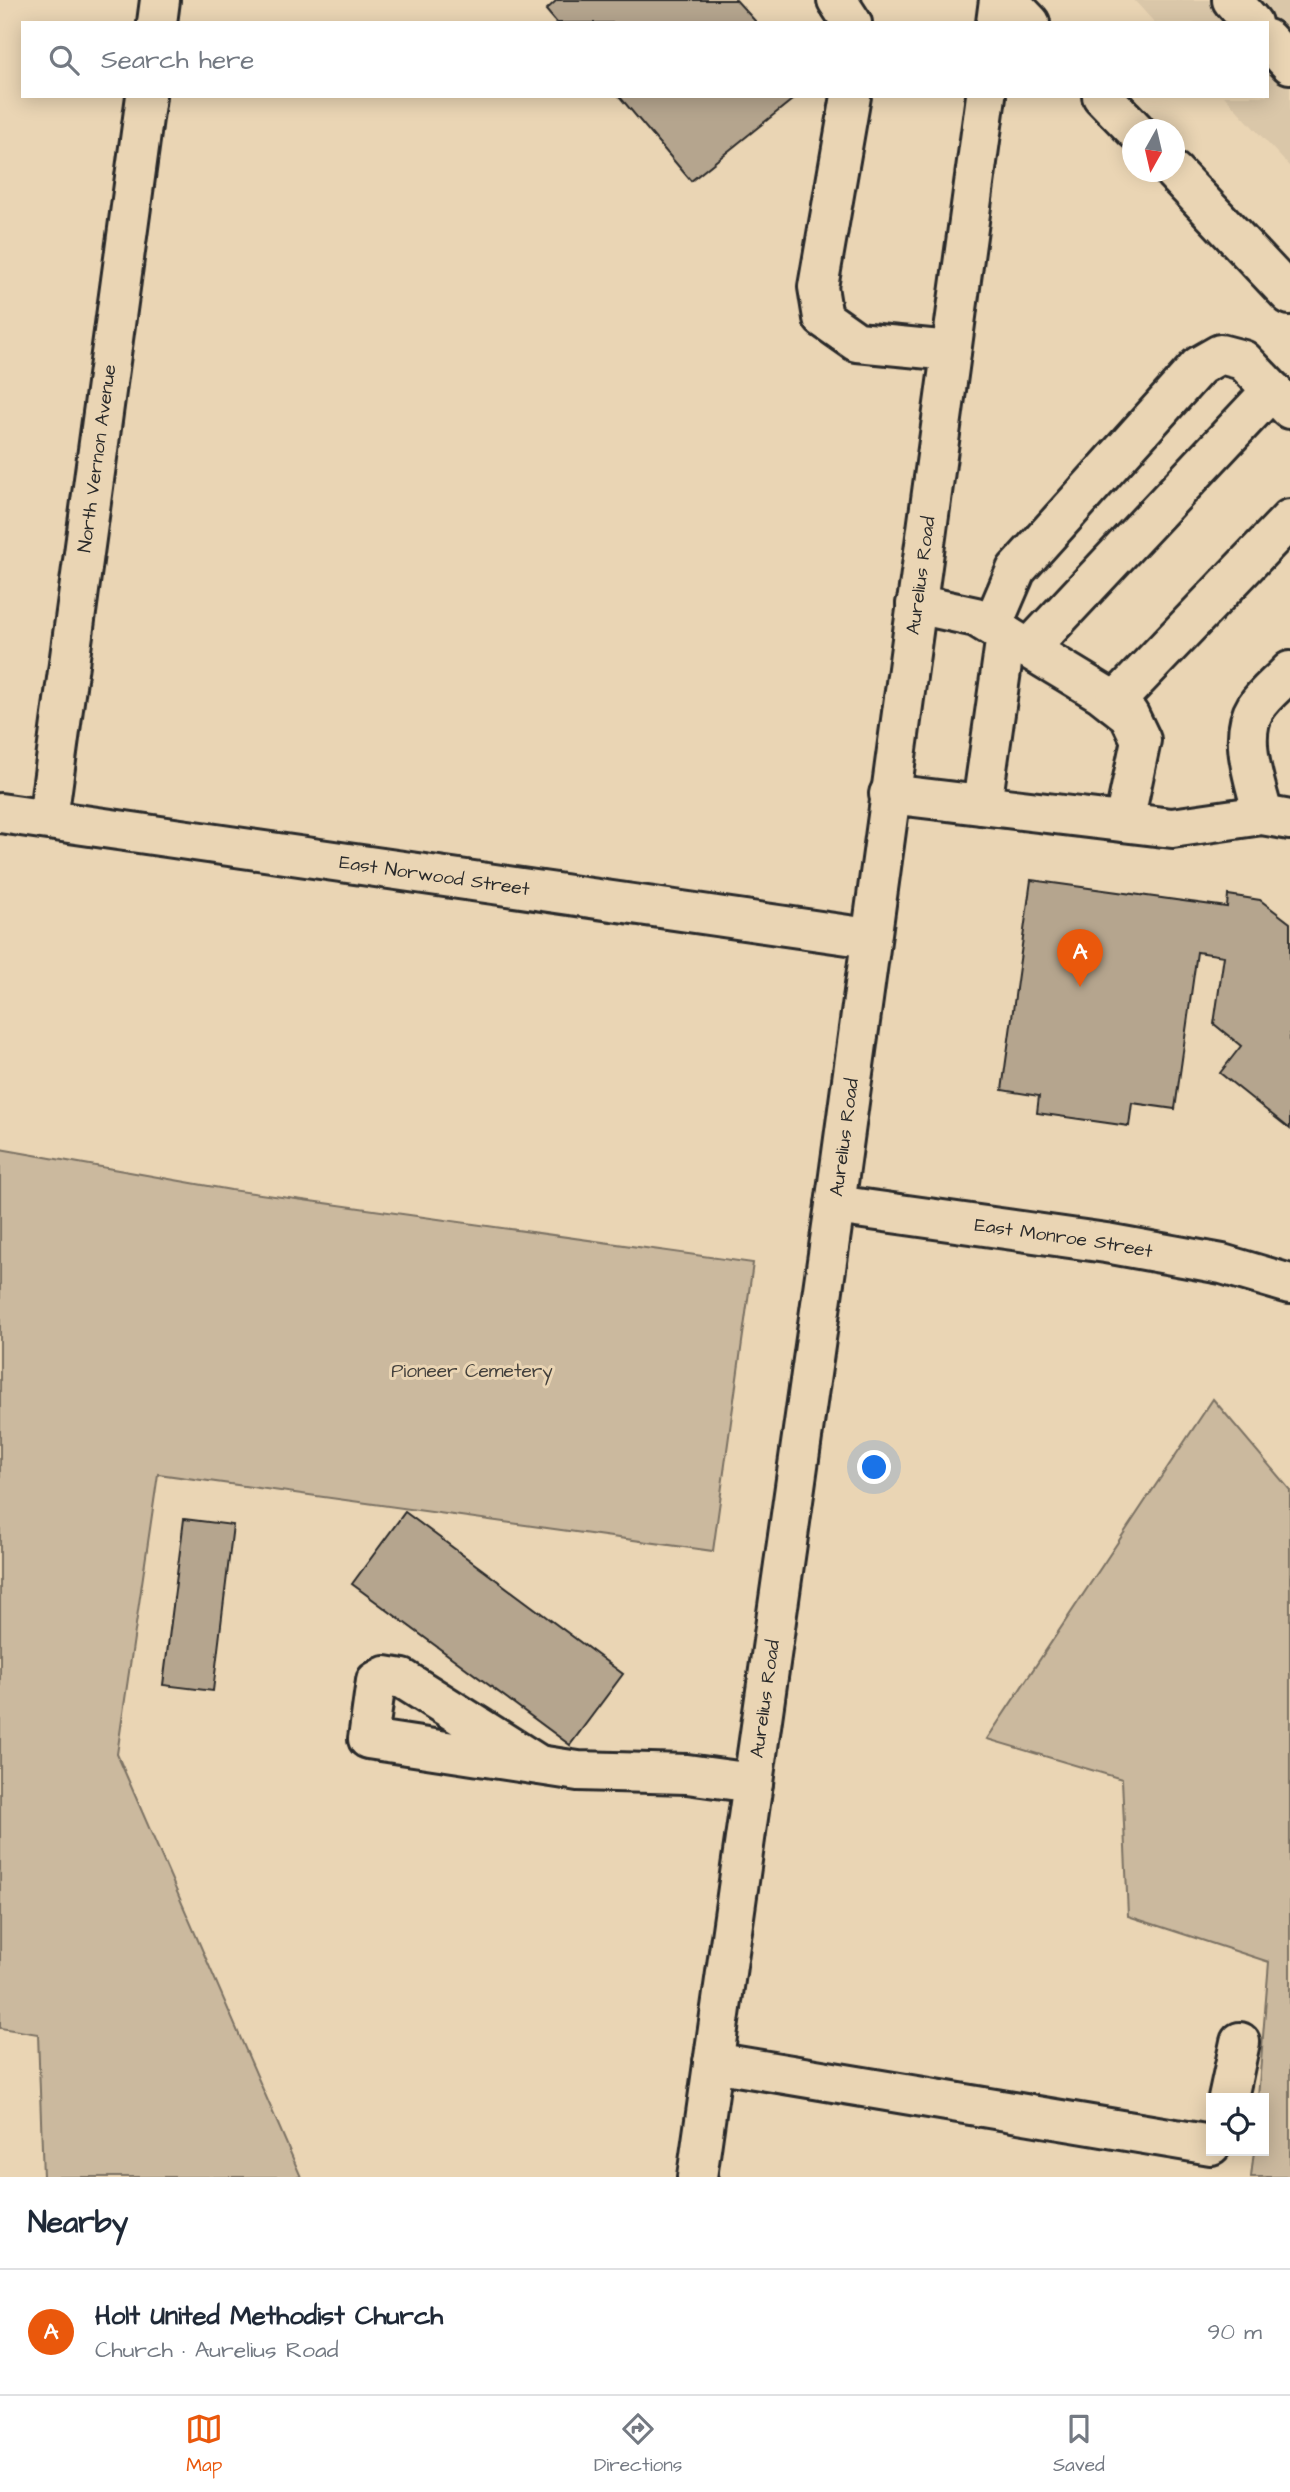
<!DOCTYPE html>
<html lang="en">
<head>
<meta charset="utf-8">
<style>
	body { margin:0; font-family:"Architects Daughter",sans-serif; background:#f2f2f3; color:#1f2937 }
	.controls { position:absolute; right:21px; bottom:21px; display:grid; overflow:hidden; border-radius:0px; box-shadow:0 4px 18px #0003 }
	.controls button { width:63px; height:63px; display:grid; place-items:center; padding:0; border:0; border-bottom:2px solid #e0e1e3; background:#fff; color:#1f2937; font:35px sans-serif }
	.compass { position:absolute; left:1122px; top:119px; width:63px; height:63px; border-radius:50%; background:#fff; box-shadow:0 4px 18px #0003; rotate:188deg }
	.you { position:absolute; left:875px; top:1468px; width:24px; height:24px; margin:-18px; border:5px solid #fff; border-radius:50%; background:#1a73e8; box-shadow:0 0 0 10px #1a73e833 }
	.badge { display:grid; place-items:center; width:46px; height:46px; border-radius:50%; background:#ea580c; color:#fff; font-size:23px; font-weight:700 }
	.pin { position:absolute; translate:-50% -58px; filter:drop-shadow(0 2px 4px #0008) }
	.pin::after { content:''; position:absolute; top:37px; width:24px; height:21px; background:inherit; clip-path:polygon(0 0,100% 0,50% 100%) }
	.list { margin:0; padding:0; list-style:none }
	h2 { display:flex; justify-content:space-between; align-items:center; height:91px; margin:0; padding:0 28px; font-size:30px }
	h2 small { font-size:23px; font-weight:400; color:#747a83 }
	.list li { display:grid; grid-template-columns:46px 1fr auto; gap:21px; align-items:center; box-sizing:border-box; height:126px; padding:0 28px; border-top:2px solid #e0e1e3 }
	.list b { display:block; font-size:26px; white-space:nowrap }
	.list p { margin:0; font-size:23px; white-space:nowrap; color:#747a83 }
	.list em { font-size:23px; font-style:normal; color:#747a83 }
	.icon { flex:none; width:38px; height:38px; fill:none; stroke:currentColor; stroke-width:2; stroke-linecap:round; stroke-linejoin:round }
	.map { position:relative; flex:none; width:1290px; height:2177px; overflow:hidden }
	.search { position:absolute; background:#fff; box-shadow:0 4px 18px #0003; left:21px; right:21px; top:21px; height:77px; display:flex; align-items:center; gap:18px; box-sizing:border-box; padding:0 24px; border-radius:0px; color:#747a83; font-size:26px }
	.sheet { height:217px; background:#fff }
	nav { display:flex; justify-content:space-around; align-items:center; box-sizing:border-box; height:98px; border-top:2px solid #e0e1e3; background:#fff; font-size:19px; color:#747a83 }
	nav a { display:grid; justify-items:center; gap:4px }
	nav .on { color:#ea580c }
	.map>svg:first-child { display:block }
</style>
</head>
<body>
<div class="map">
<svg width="1290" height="2177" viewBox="0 0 1290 2177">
	<rect width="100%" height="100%" fill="#ead5b4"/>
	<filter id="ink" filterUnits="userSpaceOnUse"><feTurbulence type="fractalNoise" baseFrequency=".0143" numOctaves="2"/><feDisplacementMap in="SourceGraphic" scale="14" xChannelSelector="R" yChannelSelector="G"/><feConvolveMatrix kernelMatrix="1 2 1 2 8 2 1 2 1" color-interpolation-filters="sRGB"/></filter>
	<g filter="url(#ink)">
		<path fill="#dac7a9" d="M1134 0H1290V167L1224 96H1267V23H1155Z"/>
		<path fill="#cbb99e" stroke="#7b7264" stroke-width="2" d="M0 1149 231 1190 753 1263 713 1551 158 1474 117 1754 301 2177H43L38 2034 0 2028Z
			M1213 1399 1290 1490V2177H1251L1254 2151H1264V2098H1258L1269 1962 1128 1916 1122 1779 987 1739Z"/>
		<path fill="#b5a58e" stroke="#2b2b2b" stroke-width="2" d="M557 0H736L757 23H557L546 10Z
			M619 96H797L691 181Z
			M1031 880 1227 907 1228 895 1260 900 1290 923V1129L1220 1073 1241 1046 1214 1024 1224 956 1197 952 1175 1109 1132 1103 1129 1126 1037 1113 1039 1096 1002 1090Z
			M405 1512 623 1674 570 1745 352 1584Z
			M184 1519 233 1525 213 1691 163 1685Z"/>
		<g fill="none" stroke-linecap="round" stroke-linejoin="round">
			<g stroke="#2b2b2b" stroke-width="44">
				<g id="minor">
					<path d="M837 0 852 23"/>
					<path d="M1232 0 1252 23"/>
					<path d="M157 23 160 0"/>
					<path d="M996 23 999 0"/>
					<path d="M1267 39 1290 64"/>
					<path d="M851 96 818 287 823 318 857 342 951 351"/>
					<path d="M916 604 976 617 1101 693 1129 715 1141 740 1124 822"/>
					<path d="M992 626 1016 570 1199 366 1220 354 1243 360 1290 409"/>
					<path d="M1029 649 1272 390"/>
					<path d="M1114 703 1290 519"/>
					<path d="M889 794 1172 828 1262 815 1290 820"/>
					<path d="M982 805 1006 635"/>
					<path id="s1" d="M0 813 869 938"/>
					<path d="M1263 815C1256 784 1237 737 1256 707 1264 694 1279 683 1290 671"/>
					<path id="s2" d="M48 819 146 96"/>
					<path id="s3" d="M835 1205 1106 1243 1222 1264 1290 1284"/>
					<path d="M539 1765 403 1679 385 1676 376 1681 368 1739 578 1771 687 1774 753 1783"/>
					<path d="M713 2062 1211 2145"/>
					<path d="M1228 2098 1240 2042"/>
					<path id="s4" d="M697 2177 835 1205 986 96"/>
				</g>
			</g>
			<g stroke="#2b2b2b" stroke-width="44">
				<path id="major" d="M1008 0 1030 23
					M1102 96 1135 130
					M1174 172 1290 295"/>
			</g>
			<use href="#minor" stroke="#ead5b4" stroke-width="38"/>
			<use href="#major" stroke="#ead5b4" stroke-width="38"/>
		</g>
	</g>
	<g text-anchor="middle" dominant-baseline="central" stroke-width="6" stroke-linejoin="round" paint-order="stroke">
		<g font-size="19" fill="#2b2b2b" stroke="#ead5b4">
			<text stroke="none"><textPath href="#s2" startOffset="364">North Vernon Avenue</textPath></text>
			<text stroke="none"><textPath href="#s4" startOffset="1617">Aurelius Road</textPath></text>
			<text stroke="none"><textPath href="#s1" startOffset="439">East Norwood Street</textPath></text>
			<text stroke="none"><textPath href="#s4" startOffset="1050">Aurelius Road</textPath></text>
			<text stroke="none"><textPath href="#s3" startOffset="231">East Monroe Street</textPath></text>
			<text stroke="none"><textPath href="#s4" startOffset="483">Aurelius Road</textPath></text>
		</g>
		<g font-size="19" fill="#43403c" stroke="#ead5b4">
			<text x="472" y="1371">Pioneer Cemetery</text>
		</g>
	</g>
</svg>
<div class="controls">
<button><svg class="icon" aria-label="locate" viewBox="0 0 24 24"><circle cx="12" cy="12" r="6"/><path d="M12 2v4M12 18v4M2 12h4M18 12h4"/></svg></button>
</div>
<svg class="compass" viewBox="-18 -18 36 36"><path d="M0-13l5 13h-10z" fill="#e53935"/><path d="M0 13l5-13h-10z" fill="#747a83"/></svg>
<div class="you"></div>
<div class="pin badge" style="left:1080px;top:987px">A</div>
<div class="search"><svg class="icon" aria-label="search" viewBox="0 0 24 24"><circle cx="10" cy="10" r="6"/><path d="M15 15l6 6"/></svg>Search here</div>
</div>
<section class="sheet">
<h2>Nearby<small></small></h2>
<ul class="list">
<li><span class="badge">A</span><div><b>Holt United Methodist Church</b><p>Church · Aurelius Road</p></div><em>90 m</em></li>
</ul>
</section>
<nav>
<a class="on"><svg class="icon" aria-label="map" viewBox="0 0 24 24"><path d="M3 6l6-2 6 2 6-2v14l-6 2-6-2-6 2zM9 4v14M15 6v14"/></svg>Map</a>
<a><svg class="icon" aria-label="directions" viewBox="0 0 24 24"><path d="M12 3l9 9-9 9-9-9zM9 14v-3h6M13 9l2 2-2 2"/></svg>Directions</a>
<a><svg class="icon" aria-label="saved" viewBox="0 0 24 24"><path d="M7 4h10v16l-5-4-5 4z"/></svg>Saved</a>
</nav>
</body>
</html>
